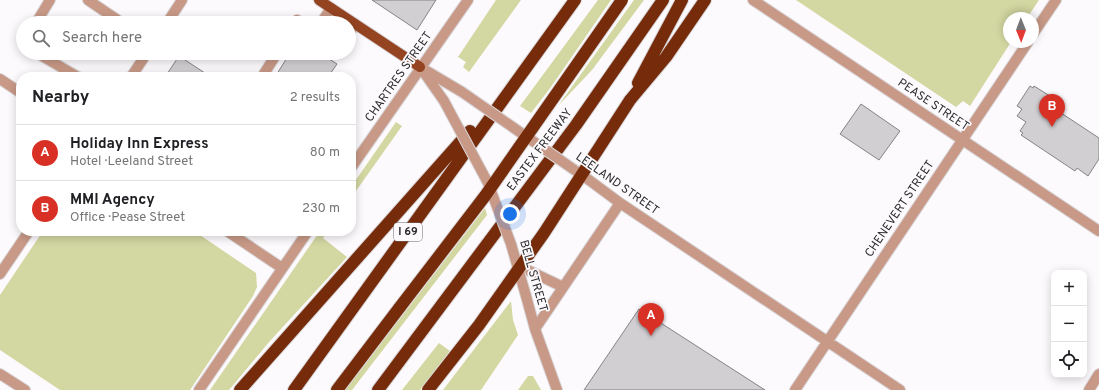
<!DOCTYPE html>
<html lang="en">
<head>
<meta charset="utf-8">
<style>
	body { margin:0; font-family:Overpass,sans-serif; background:#f6f6f6; color:#202124 }
	.controls { position:absolute; right:12px; bottom:12px; display:grid; overflow:hidden; border-radius:8px; box-shadow:0 2px 10px #0003 }
	.controls button { width:36px; height:36px; display:grid; place-items:center; padding:0; border:0; border-bottom:1px solid #e0e0e0; background:#fff; color:#202124; font:20px sans-serif }
	.compass { position:absolute; left:1003px; top:12px; width:36px; height:36px; border-radius:50%; background:#fff; box-shadow:0 2px 10px #0003; rotate:179deg }
	.you { position:absolute; left:510px; top:214px; width:14px; height:14px; margin:-10px; border:3px solid #fff; border-radius:50%; background:#1a73e8; box-shadow:0 0 0 6px #1a73e833 }
	.badge { display:grid; place-items:center; width:26px; height:26px; border-radius:50%; background:#d93025; color:#fff; font-size:13px; font-weight:700 }
	.pin { position:absolute; translate:-50% -33px; filter:drop-shadow(0 1px 2px #0008) }
	.pin::after { content:''; position:absolute; top:21px; width:14px; height:12px; background:inherit; clip-path:polygon(0 0,100% 0,50% 100%) }
	.list { margin:0; padding:0; list-style:none }
	h2 { display:flex; justify-content:space-between; align-items:center; height:52px; margin:0; padding:0 16px; font-size:17px }
	h2 small { font-size:13px; font-weight:400; color:#757577 }
	.list li { display:grid; grid-template-columns:26px 1fr auto; gap:12px; align-items:center; box-sizing:border-box; height:56px; padding:0 16px; border-top:1px solid #e0e0e0 }
	.list b { display:block; font-size:15px; white-space:nowrap }
	.list p { margin:0; font-size:13px; white-space:nowrap; color:#757577 }
	.list em { font-size:13px; font-style:normal; color:#757577 }
	.icon { flex:none; width:22px; height:22px; fill:none; stroke:currentColor; stroke-width:2; stroke-linecap:round; stroke-linejoin:round }
	.map { position:relative; flex:none; width:1099px; height:390px; overflow:hidden }
	.search { position:absolute; background:#fff; box-shadow:0 2px 10px #0003; left:16px; top:16px; width:340px; height:44px; display:flex; align-items:center; gap:10px; box-sizing:border-box; padding:0 14px; border-radius:22px; color:#757577; font-size:15px }
	.panel { position:absolute; background:#fff; box-shadow:0 2px 10px #0003; left:16px; top:72px; width:340px; height:164px; border-radius:16px }
	.map>svg:first-child { display:block }
</style>
</head>
<body>
<div class="map">
<svg width="1099" height="390" viewBox="0 0 1099 390">
	<rect width="100%" height="100%" fill="#fdfafd"/>
	<path fill="#d3d7a1" d="M496 0H521L469 72 463 67 466 62 458 57Z
		M598 0H611L551 87 531 113 520 106Z
		M634 0H644L592 70 558 106Z
		M796 0H1039L1027 18H1009V42H1011L970 106 963 101 956 107Z
		M396 122 402 126 351 198V187Z
		M485 208 487 215 352 390H345Z
		M43 231H194L256 273 257 287 253 296 190 390H60L0 350V295Z
		M320 231H328L323 238 347 257 270 341 229 390H210Z
		M511 301 513 320 518 335 481 390H443Z
		M439 343 450 351 420 390H402Z
		M528 376H533L541 390H518Z"/>
	<path fill="#d2cfd3" stroke="#868386" d="M372 0H436L417 30Z
		M290 53H320L337 64 328 77H275Z
		M179 56 211 77H165Z
		M1030 86 1033 88 1034 86 1050 96 1046 103 1099 138V159L1088 176 1077 168 1075 171 1021 135 1023 133 1020 131 1026 122 1017 116 1022 109 1017 106Z
		M861 104 900 131 879 160 840 134Z
		M639 309 765 390H584Z"/>
	<g fill="none" stroke-linecap="round" stroke-linejoin="round">
		<g stroke="#d8d5d8" stroke-width="12">
			<path id="minor" d="M88 0 122 23
				M753 0 1099 231
				M36 23 50 0
				M167 23 182 0
				M295 23 297 20 303 23
				M321 23 331 8
				M349 33 355 24
				M1033 34 1056 0
				M37 53 78 77
				M420 67 462 92
				M423 71 444 101
				M131 77 147 53
				M262 77 277 53
				M0 79 21 93
				M351 168 468 0
				M589 180 620 203 900 390
				M227 231 282 268
				M517 265 563 287
				M0 274 29 231
				M526 296 535 329 557 390
				M535 329 620 203
				M0 374 25 390
				M199 390 308 231
				M795 390 1028 42
				M1089 390 1099 374"/>
		</g>
		<g stroke="#d8d5d8" stroke-width="12">
			<path id="major" d="M319 0 420 67"/>
		</g>
		<g stroke="#d8d5d8" stroke-width="14">
			<path id="highway" d="M638 83 682 0
				M630 100 666 57 705 0
				M240 390 470 131
				M294 390 575 0
				M337 390 400 307
				M378 390 576 125 663 0"/>
		</g>
		<use href="#minor" stroke="#c89987" stroke-width="10"/>
		<use href="#major" stroke="#954422" stroke-width="10"/>
		<use href="#highway" stroke="#762c0a" stroke-width="12"/>
		<g stroke="#d8d5d8" stroke-width="12" stroke-linecap="butt">
			<path id="minor-bridge" d="M462 92 589 180
				M444 101 488 183 511 244 526 296"/>
		</g>
		<g stroke="#d8d5d8" stroke-width="14" stroke-linecap="butt">
			<path id="highway-bridge" d="M400 307 485 196 622 0
				M428 390 479 325 544 233 630 100"/>
		</g>
		<use href="#minor-bridge" stroke="#c89987" stroke-width="10"/>
		<use href="#highway-bridge" stroke="#762c0a" stroke-width="12"/>
	</g>
	<g text-anchor="middle" dominant-baseline="central" stroke-width="3.5" stroke-linejoin="round" paint-order="stroke">
		<rect fill="#fdfafd" stroke="#6b6a6b" stroke-width="1" x="394" y="223" width="28" height="18" rx="3"/>
		<g font-size="11" font-weight="bold" fill="#2d2c2d">
			<text x="408" y="232">I 69</text>
		</g>
		<g font-size="12" fill="#2d2c2d" stroke="#fdfafd">
			<text transform="translate(399 77) rotate(-55)">CHARTRES STREET</text>
			<text transform="translate(933 105) rotate(34)">PEASE STREET</text>
			<text transform="translate(540 150) rotate(-53)">EASTEX FREEWAY</text>
			<text transform="translate(617 184) rotate(35)">LEELAND STREET</text>
			<text transform="translate(900 209) rotate(-56)">CHENEVERT STREET</text>
			<text transform="translate(533 276) rotate(74)">BELL STREET</text>
		</g>
	</g>
</svg>
<div class="controls">
<button>+</button>
<button>−</button>
<button><svg class="icon" aria-label="locate" viewBox="0 0 24 24"><circle cx="12" cy="12" r="6"/><path d="M12 2v4M12 18v4M2 12h4M18 12h4"/></svg></button>
</div>
<svg class="compass" viewBox="-18 -18 36 36"><path d="M0-13l5 13h-10z" fill="#e53935"/><path d="M0 13l5-13h-10z" fill="#757577"/></svg>
<div class="you"></div>
<div class="pin badge" style="left:651px;top:336px">A</div>
<div class="pin badge" style="left:1052px;top:127px">B</div>
<div class="search"><svg class="icon" aria-label="search" viewBox="0 0 24 24"><circle cx="10" cy="10" r="6"/><path d="M15 15l6 6"/></svg>Search here</div>
<section class="panel">
<h2>Nearby<small>2 results</small></h2>
<ul class="list">
<li><span class="badge">A</span><div><b>Holiday Inn Express</b><p>Hotel · Leeland Street</p></div><em>80 m</em></li>
<li><span class="badge">B</span><div><b>MMI Agency</b><p>Office · Pease Street</p></div><em>230 m</em></li>
</ul>
</section>
</div>
</body>
</html>
